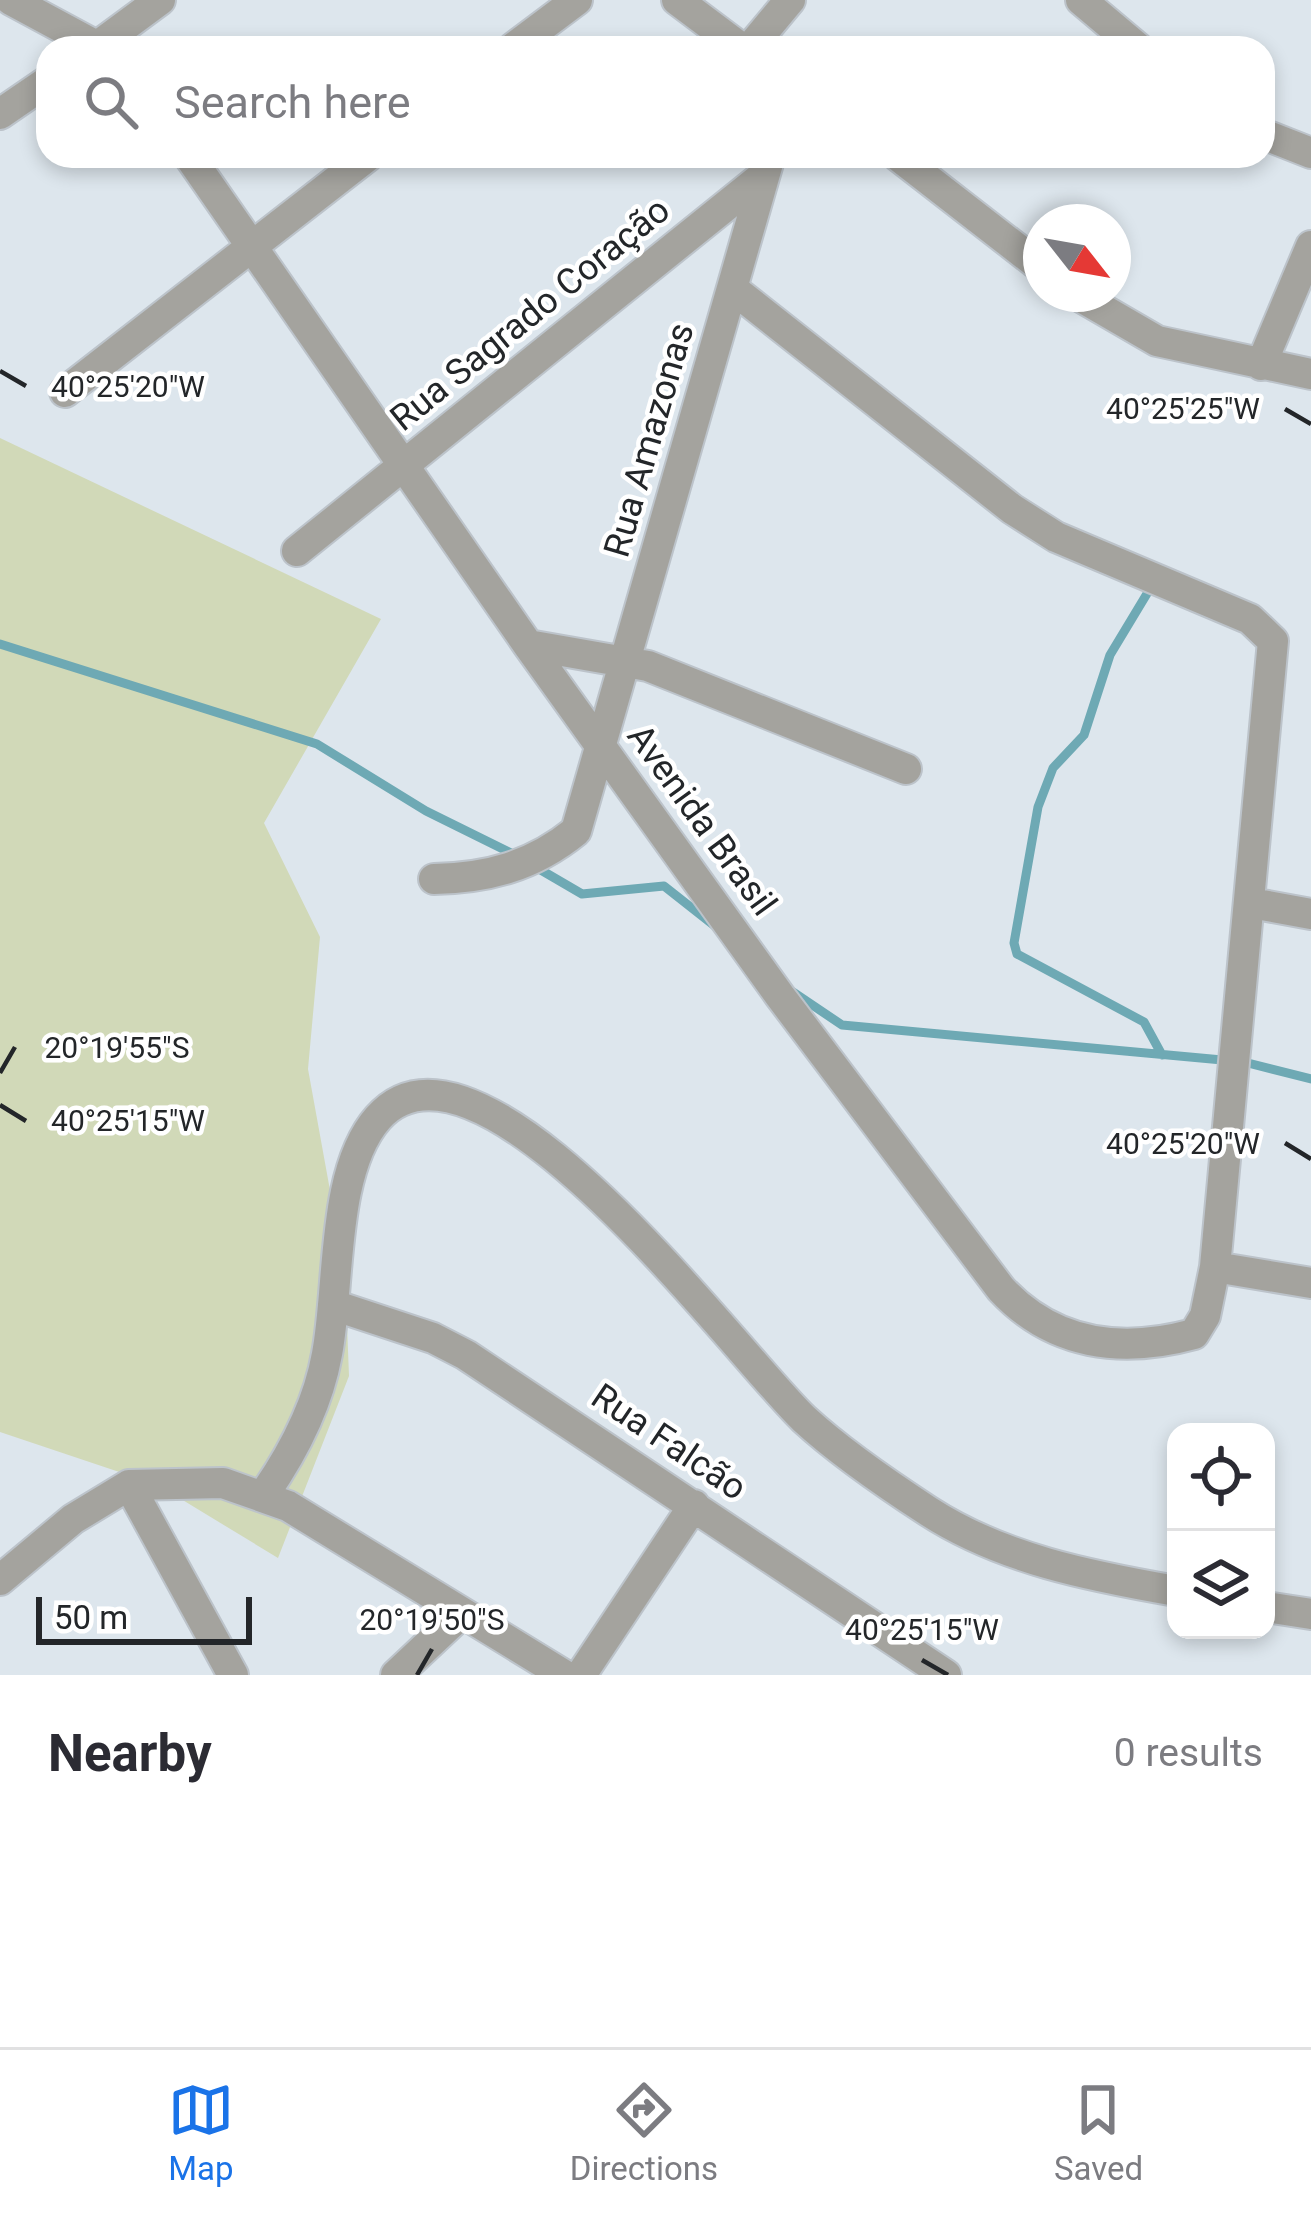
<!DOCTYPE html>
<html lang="en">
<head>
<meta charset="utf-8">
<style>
	body { margin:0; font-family:Roboto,sans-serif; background:#f2f2f3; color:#2b2b33 }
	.controls { position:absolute; right:36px; bottom:36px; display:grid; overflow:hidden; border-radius:24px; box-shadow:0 6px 18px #0003 }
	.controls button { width:108px; height:108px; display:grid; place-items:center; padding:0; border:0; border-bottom:3px solid #e1e1e2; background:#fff; color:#2b2b33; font:60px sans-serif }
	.compass { position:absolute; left:1023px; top:204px; width:108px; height:108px; border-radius:50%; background:#fff; box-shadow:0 6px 18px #0003; rotate:121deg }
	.scale { position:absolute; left:36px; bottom:30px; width:216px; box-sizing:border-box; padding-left:12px; border:6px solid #232629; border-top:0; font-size:33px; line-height:42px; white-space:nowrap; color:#232629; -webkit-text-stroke:9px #fff; paint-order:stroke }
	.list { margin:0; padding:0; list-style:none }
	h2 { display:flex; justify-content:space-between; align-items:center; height:156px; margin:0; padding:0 48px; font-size:51px }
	h2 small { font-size:39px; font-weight:400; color:#7c7c81 }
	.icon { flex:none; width:66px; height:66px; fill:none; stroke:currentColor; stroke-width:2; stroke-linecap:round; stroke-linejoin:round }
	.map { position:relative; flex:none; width:1311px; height:1675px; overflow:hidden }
	.search { position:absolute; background:#fff; box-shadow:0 6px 18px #0003; left:36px; right:36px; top:36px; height:132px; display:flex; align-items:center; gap:30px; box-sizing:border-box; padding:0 42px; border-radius:36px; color:#7c7c81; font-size:45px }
	.sheet { height:372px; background:#fff }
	nav { display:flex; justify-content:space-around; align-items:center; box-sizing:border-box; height:168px; border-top:3px solid #e1e1e2; background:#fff; font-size:33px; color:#7c7c81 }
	nav a { display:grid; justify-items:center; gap:6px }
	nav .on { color:#1a73e8 }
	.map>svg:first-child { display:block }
</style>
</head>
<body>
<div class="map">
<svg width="1311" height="1675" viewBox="0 0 1311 1675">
	<rect width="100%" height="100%" fill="#dde6ed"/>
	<path fill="#d1d9b8" d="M0 438 381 619 264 823 320 937 308 1069 345 1273 349 1376 278 1558 158 1485 0 1432Z"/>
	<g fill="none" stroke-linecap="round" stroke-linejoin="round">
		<path stroke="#6ea9b4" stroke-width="9" d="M1148 592 1110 655 1084 735 1053 768 1038 807 1014 943 1017 954 1144 1022 1162 1055
			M0 644 317 744 426 811 519 857
			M534 866 582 894 664 886 716 927
			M793 992 842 1025 1244 1062 1311 1079"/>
		<g stroke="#bcc3ca" stroke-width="34">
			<path id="minor" d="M11 0 100 48
				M677 0 741 48
				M1081 0 1138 48
				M95 48 160 0
				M513 48 577 0
				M750 48 790 0
				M0 114 48 81
				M1263 134 1311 153
				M189 156 528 645 780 996 1001 1289C1053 1345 1121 1354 1194 1334L1205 1316 1215 1267 1273 641 1250 619 1056 537 1012 509 733 289
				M898 156 1041 267
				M1076 294 1157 341 1311 374
				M1261 365 1311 246
				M65 392 368 156
				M297 551 763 176
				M528 645 648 666 906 769
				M434 879C488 878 533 866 576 831L770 156
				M1251 903 1311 914
				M1215 1267 1311 1283
				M333 1305 433 1338 466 1355 946 1675
				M129 1485 233 1675
				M265 1493C294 1451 318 1405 327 1354 340 1287 331 1171 378 1118 480 1002 740 1359 804 1419 841 1453 885 1483 928 1511 1002 1559 1090 1576 1176 1591
				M0 1580 73 1519 129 1485 223 1483 288 1506 564 1675
				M1266 1607 1311 1614
				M396 1675 462 1613
				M581 1675 694 1505"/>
		</g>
		<use href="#minor" stroke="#a4a39e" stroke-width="30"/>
	</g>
	<path fill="none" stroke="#232629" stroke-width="4.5" d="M0 371 26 386M1285 409 1311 424M0 1073 15 1047M0 1105 26 1121M1285 1143 1311 1159M922 1660 948 1675M417 1675 432 1649"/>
	<g text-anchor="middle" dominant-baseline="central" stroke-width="9" stroke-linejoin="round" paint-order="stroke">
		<g font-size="36" fill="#232629" stroke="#fff">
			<text transform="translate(530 314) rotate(-39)">Rua Sagrado Coração</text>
			<text transform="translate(649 440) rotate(-74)">Rua Amazonas</text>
			<text transform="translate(702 820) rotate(54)">Avenida Brasil</text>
			<text transform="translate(669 1442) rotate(34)">Rua Falcão</text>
		</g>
	</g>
	<g font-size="30" text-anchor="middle" fill="#232629" stroke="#fff" stroke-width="9" stroke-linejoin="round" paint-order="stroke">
		<text x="128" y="397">40°25'20"W</text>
		<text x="1183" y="419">40°25'25"W</text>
		<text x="117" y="1058">20°19'55"S</text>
		<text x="128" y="1131">40°25'15"W</text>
		<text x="1183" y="1154">40°25'20"W</text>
		<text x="432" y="1630">20°19'50"S</text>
		<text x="922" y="1640">40°25'15"W</text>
	</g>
</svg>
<div class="controls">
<button><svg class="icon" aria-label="locate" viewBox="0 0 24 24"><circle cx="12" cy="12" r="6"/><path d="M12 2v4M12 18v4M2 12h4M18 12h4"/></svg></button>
<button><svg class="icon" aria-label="layers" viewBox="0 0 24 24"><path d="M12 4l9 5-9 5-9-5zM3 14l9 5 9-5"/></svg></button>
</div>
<svg class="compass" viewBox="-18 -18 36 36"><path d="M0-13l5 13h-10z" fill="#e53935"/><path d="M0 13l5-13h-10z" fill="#7c7c81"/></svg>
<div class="scale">50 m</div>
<div class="search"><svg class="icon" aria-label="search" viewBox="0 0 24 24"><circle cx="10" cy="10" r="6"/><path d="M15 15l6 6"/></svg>Search here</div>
</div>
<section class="sheet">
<h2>Nearby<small>0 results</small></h2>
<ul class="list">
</ul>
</section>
<nav>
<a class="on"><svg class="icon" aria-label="map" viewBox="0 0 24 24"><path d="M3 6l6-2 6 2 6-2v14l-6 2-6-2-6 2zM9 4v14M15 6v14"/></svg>Map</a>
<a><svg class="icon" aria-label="directions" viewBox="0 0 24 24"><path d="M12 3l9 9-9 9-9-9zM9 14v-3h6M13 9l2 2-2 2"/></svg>Directions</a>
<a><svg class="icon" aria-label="saved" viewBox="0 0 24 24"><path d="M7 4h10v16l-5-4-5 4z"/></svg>Saved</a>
</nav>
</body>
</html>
